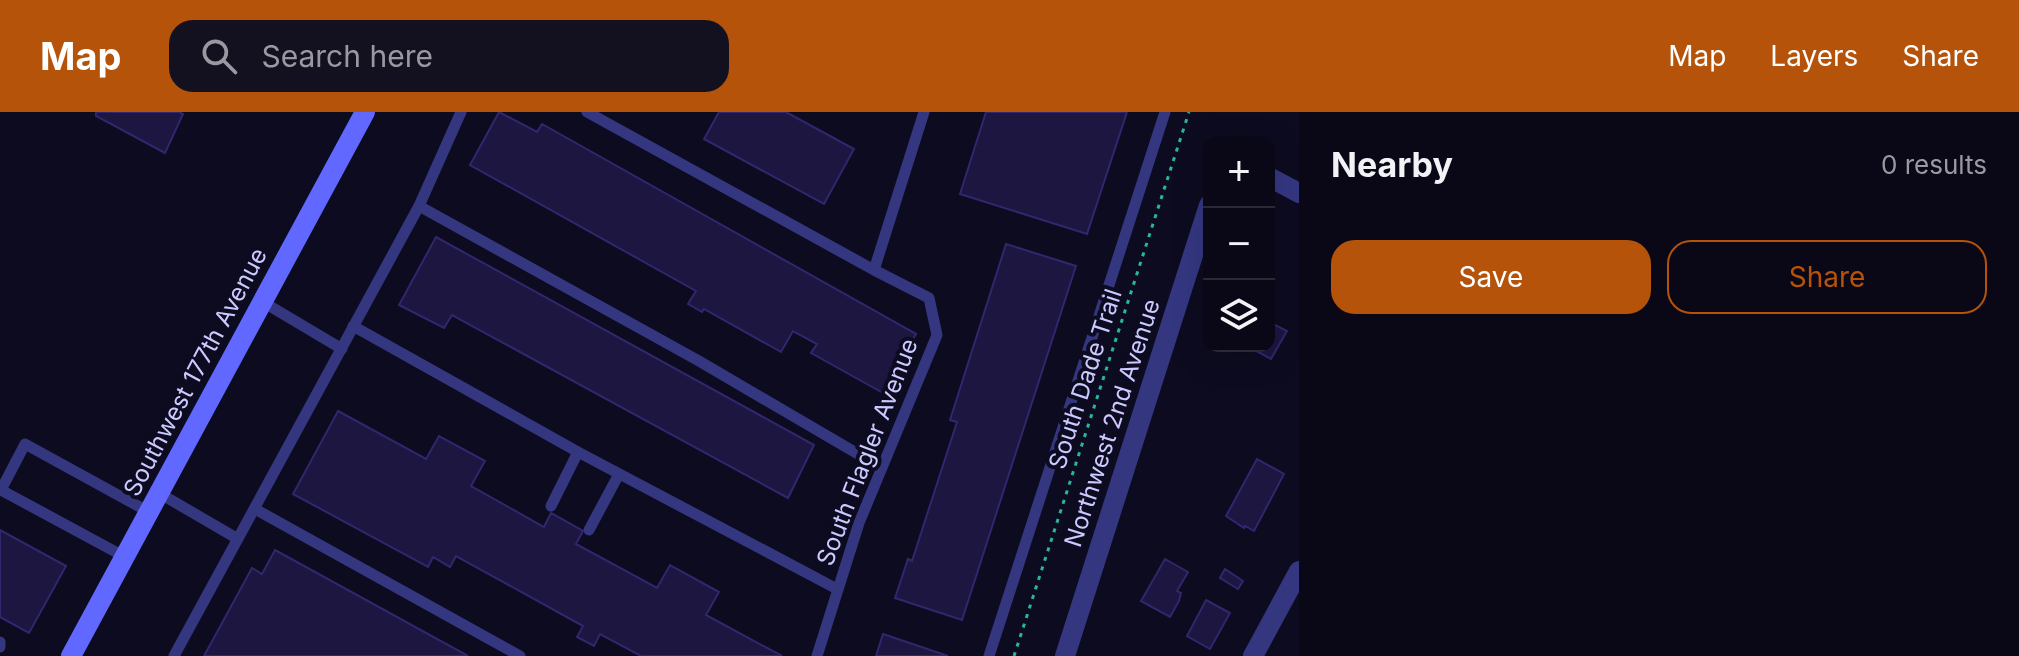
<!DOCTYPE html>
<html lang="en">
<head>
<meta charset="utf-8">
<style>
	body { margin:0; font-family:Inter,sans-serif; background:#131120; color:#f1f3f6 }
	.controls { position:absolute; right:24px; top:24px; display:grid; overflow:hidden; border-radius:16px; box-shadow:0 8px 32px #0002 }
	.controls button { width:72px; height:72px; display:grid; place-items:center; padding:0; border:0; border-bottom:2px solid #2a2936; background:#0a0817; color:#f1f3f6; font:40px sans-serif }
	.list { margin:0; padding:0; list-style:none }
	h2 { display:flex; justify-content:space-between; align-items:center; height:104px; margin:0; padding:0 32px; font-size:34px }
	h2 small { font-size:26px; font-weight:400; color:#999aa1 }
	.actions { display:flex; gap:16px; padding:24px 32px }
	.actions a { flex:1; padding:18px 0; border:2px solid #b45309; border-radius:24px; text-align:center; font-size:28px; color:#b45309 }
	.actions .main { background:#b45309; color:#fff }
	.icon { flex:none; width:44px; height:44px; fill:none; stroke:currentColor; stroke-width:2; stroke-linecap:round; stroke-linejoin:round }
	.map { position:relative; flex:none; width:1299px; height:544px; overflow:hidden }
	header { display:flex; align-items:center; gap:48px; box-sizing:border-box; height:112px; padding:0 40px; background:#b45309; color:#fff }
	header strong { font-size:38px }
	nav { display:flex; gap:44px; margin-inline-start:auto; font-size:28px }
	.search { width:560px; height:72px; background:#131120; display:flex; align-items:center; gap:20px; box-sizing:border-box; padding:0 28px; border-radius:24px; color:#999aa1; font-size:30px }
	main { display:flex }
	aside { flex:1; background:#0a0817 }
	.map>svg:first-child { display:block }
</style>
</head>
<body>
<header>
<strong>Map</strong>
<div class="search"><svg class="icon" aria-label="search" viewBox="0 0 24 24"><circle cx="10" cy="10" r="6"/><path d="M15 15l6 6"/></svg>Search here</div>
<nav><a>Map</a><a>Layers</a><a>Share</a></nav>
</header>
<main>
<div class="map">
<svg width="1299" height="544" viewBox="0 0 1299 544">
	<rect width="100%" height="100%" fill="#0d0b1f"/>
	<path fill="#1c1641" stroke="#30276e" stroke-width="2" d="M96 0H179L183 2 165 41 96 4Z
		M499 0 537 20 542 12 916 222 883 281 811 241 817 232 793 219 781 240 704 197 702 200 688 192 696 179 470 53Z
		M719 0H786L854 37 824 92 704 27Z
		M986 0H1127L1087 122 960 82Z
		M436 125 814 333 788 386 452 203 444 216 399 193Z
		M1006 132 1076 154 962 508 895 486 908 447 912 449 957 310 950 308Z
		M1269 210 1287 219 1271 247 1247 234H1269Z
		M338 299 426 347 439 324 485 349 471 374 544 415 551 401 583 419 576 432 657 476 670 453 719 480 706 503 782 544H641L600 522 594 534 577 525 583 514 456 444 450 455 433 445 428 455 293 382Z
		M1257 347 1284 362 1254 419 1245 414 1244 416 1226 404Z
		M0 418 66 454 29 521 0 505Z
		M275 438 468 544H204L252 456 262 462Z
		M1165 447 1188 460 1177 479 1181 481 1179 489 1170 505 1141 489Z
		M1225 457 1243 469 1238 477 1220 466Z
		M1206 488 1230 501 1210 537 1187 524Z
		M883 522 948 544H876Z"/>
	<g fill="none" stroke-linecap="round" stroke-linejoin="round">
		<path stroke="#28b4a1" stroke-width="3" stroke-dasharray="4 6" stroke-linecap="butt" d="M1014 544 1189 0"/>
		<path stroke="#343780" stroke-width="11" d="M587 0 874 158
			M419 94 699 249 882 356
			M263 190 342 237
			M353 214 578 340 837 477
			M159 381 238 427
			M551 394 578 340
			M255 397 520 544
			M589 418 619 362
			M125 445 1 378 25 332 149 400
			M0 530V535
			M174 544 419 94 461 0
			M817 544 859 411 937 223 929 186 874 158 924 0
			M989 544 1165 0"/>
		<path stroke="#343780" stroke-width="20" d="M1269 65 1299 81
			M1065 544 1209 93
			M1253 544 1299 459"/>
		<path stroke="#6068ff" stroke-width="20" d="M71 544 365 0"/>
	</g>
	<g text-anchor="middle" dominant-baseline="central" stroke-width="8" stroke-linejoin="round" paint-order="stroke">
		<g font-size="24" fill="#cbc9ff" stroke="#0d0b1f">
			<text transform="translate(195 260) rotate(-62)">Southwest 177th Avenue</text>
			<text transform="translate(1085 267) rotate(-72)">South Dade Trail</text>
			<text transform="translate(1112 311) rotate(-72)">Northwest 2nd Avenue</text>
			<text transform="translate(867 340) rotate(-69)">South Flagler Avenue</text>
		</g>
	</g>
</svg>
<div class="controls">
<button>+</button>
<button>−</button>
<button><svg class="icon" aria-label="layers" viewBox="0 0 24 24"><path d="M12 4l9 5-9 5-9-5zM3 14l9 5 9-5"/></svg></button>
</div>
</div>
<aside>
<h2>Nearby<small>0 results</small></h2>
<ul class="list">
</ul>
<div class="actions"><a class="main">Save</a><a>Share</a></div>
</aside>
</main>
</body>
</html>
